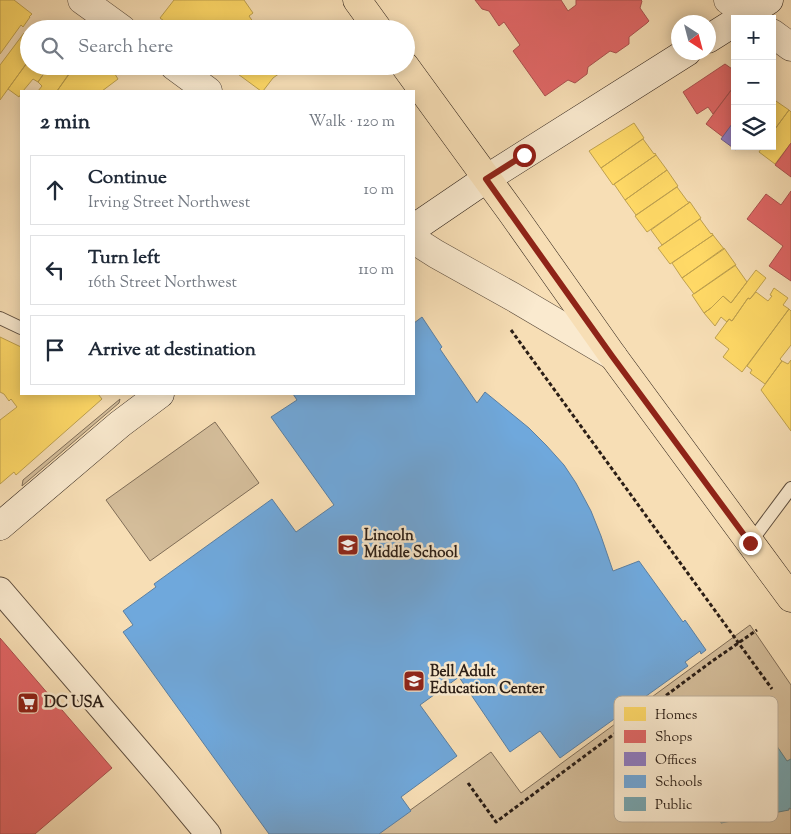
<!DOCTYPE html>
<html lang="en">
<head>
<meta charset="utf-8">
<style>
	body { margin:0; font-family:"Sorts Mill Goudy",serif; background:#f2f2f3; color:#1f2937 }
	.controls { position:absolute; right:15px; top:15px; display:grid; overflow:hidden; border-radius:0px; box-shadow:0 2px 12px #0003 }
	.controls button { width:45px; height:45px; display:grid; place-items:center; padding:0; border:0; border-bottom:1px solid #e0e1e3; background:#fff; color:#1f2937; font:25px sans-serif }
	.compass { position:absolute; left:671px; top:15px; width:45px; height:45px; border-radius:50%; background:#fff; box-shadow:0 2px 12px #0003; rotate:144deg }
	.stop { position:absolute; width:15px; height:15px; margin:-11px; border:4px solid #8f2418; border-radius:50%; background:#fff }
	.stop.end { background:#8f2418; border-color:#fff; box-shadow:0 1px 5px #0008 }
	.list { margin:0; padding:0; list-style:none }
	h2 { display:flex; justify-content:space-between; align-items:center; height:65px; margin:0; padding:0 20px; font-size:21px }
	h2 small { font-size:16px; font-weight:400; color:#747a83 }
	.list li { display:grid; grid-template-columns:32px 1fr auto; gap:15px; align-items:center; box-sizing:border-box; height:70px; margin:0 10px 10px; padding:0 10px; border:1px solid #e0e1e3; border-radius:0px }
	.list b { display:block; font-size:19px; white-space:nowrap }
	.list p { margin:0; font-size:16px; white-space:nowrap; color:#747a83 }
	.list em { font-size:16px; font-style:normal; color:#747a83 }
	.icon { flex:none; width:28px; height:28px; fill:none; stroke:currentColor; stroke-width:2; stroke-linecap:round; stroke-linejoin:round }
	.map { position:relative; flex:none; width:791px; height:834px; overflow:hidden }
	.search { position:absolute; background:#fff; box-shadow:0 2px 12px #0003; left:20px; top:20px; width:395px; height:55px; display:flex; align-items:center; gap:12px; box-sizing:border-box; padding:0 18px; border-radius:28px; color:#747a83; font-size:19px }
	.panel { position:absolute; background:#fff; box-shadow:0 2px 12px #0003; left:20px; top:90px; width:395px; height:305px; border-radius:0px }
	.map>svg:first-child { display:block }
</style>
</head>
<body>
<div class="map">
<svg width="791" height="834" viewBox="0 0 791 834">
	<rect width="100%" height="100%" fill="#f7deb5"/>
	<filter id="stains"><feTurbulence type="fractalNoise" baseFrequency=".004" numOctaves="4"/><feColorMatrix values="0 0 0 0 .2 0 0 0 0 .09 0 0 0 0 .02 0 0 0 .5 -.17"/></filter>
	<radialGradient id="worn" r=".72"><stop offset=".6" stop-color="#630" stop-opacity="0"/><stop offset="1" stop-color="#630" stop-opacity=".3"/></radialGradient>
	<path fill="#d4bd9a" stroke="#806e58" d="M120 399 119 403 22 486 23 480Z
		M215 422 259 483 150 561 106 500Z
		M750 625 791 685V834H377L491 752 521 793Z"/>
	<path fill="#ffd966" stroke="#bfa14e" d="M0 0H14L32 14 29 17H30L23 27 21 25 0 54Z
		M174 0H244L253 13 249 16 256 26 260 23 264 29H175L160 18Z
		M24 33 29 36V60L0 100V65Z
		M29 60V66H49L38 82 33 79 23 91H21V94L19 97 8 89Z
		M49 66H75L57 91H38L42 86 38 82Z
		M81 66H110L118 79 102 91H57L68 75 79 69Z
		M227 66H286L287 68 273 78 263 91H261Z
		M773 99 789 110 772 133V100Z
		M789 110 791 112V143L775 164 759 152 763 146H772V133Z
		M634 123 644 138 601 168 589 151Z
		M643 139 654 154 655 153 656 155 613 185 601 168Z
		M656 155 667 170 625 200 614 184Z
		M667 170 678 186 636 215 625 200Z
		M677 187 688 202H690L647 232 635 216Z
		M690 202 701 218 662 245 651 230Z
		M700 219 711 234 712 233 713 235 670 264 658 248Z
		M713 235 724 249 682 278 672 263Z
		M724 248 736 265 694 294 682 278Z
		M735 265 747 282 731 303 723 296 711 308 704 313 692 295Z
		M756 270 766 278 750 299 748 298 732 321 729 319 727 322 721 317 715 326 704 313 711 308 723 296 731 303Z
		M774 288 788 298 783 305 789 309 742 372 723 357 729 349 715 338 729 319 732 321 748 298 750 299 756 292 768 301 772 296 770 295Z
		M789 309 791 311V345L780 359 782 361 765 384 750 373 752 370 747 366Z
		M0 337 21 347V394H98L102 399 16 475 14 472 0 484V420L17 407 11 399 9 401 4 394 0 392Z
		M791 360V431L761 390 782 361 788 364Z"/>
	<path fill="#e06666" stroke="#aa504e" d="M475 0H561L568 11 576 5V0H641L642 1 640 8 649 21 647 23 629 37V44L616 53 610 51 588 67 587 74 575 83 568 80 545 96 513 51 520 45 504 22 499 26 489 11 482 9Z
		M725 64 735 71V85L713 114 708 107 697 114 683 92Z
		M735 85V120L723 137 706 124Z
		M791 143V177L775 165Z
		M791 191V281L769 266 783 246 747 219 766 194 781 205Z
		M0 638 112 768 35 834H0Z"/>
	<path fill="#8e7cc3" stroke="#70608f" d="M735 120V146H739L736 150 721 139Z"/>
	<path fill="#6fa8dc" stroke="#5b7fa1" d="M422 317 442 347 440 349 477 403 485 392 529 428 546 445 564 465 576 483 591 511 601 536 613 571 639 561 683 622 685 620 706 650 701 654 700 651 685 662 688 666 560 758 540 731 510 752 459 677 420 705 457 756 401 797 411 811 379 834H269L123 632 133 625 123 611 156 587 154 584 272 499 296 532 334 505 271 417 297 400 293 394H414V323Z"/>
	<path fill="#76a5af" stroke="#607c81" d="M768 733 787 761 791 759V809L789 808V810L721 823 718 805H712L709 793 716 792 714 778 734 775 735 777 739 769 742 765 737 757Z"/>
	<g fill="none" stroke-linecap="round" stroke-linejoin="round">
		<g stroke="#5e4e3e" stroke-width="14">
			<path id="service" d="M0 318 21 328
				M750 543 791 488"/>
		</g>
		<g stroke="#5e4e3e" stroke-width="27">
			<path id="minor" d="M0 590 164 781 208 834"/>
		</g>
		<g stroke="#5e4e3e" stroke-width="29">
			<path id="tertiary" d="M82 0 122 29
				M728 0 753 19
				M772 33 791 47
				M174 66 208 91
				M414 240 436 254 513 297 613 356"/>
		</g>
		<g stroke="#2b1e16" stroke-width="29">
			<path id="secondary" d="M740 19 769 0
				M708 39 735 22
				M414 228 486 179 687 52
				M0 526 120 424 160 394"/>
		</g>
		<g stroke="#2b1e16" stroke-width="29">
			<path id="primary" d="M357 0 378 29
				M405 66 512 213 613 356 791 598"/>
		</g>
		<path stroke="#2b1e16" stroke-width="3" stroke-dasharray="4 2.5" stroke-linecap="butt" d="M511 330 772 689
			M468 783 496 822 711 662 757 630"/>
		<use href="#service" stroke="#faeacf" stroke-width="12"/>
		<use href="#minor" stroke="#faeacf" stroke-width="25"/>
		<use href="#tertiary" stroke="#faeacf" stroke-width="28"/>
		<use href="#secondary" stroke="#faeacf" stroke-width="28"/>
		<use href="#primary" stroke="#f7deb5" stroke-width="28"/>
	</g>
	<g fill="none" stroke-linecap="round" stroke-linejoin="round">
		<path stroke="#8f2418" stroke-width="6" d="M524 155 486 179 612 356 750 543"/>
	</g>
	<defs>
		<g id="school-square" transform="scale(1.125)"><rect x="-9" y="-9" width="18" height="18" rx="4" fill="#8f2418" stroke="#faeacf"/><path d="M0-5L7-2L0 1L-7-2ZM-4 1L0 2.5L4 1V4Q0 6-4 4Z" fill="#fff"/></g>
		<g id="supermarket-square" transform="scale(1.125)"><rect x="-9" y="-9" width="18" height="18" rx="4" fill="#8f2418" stroke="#faeacf"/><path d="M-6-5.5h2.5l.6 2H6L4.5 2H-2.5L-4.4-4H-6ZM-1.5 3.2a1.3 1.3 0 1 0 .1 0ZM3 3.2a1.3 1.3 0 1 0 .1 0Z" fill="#fff"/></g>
	</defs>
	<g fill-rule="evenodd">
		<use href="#school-square" x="348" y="545"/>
		<use href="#school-square" x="414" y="681"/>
		<use href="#supermarket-square" x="28" y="703"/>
	</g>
	<g text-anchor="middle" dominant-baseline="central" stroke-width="5" stroke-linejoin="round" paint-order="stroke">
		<g font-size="15" font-weight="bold" fill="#2b1e16" stroke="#faeacf" text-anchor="start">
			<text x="364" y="536">Lincoln<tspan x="364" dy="17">Middle School</tspan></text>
			<text x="430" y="672">Bell Adult<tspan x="430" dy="17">Education Center</tspan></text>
			<text x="44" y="703">DC USA</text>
		</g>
	</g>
	<rect x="614" y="696" width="164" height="126" rx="8" fill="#faeacf" stroke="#bcad98" stroke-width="1"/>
	<rect x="624" y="707" width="22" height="14" fill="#ffd966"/>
	<rect x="624" y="730" width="22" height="13" fill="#e06666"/>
	<rect x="624" y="752" width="22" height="14" fill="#8e7cc3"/>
	<rect x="624" y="775" width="22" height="13" fill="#6fa8dc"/>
	<rect x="624" y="797" width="22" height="14" fill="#76a5af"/>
	<g font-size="14" fill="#2b1e16">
		<text x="655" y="719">Homes</text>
		<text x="655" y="741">Shops</text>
		<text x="655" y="764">Offices</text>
		<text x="655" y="786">Schools</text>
		<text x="655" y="809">Public</text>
	</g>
	<rect width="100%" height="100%" filter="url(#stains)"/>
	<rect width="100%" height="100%" fill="url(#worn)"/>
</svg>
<div class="controls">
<button>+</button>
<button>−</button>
<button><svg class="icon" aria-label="layers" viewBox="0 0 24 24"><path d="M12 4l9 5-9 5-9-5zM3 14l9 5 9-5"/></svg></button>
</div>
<svg class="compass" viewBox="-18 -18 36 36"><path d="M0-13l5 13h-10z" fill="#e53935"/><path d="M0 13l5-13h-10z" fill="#747a83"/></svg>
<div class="stop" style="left:524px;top:155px"></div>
<div class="stop end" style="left:750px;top:543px"></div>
<div class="search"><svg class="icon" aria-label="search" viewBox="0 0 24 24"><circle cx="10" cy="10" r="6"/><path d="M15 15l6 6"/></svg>Search here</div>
<section class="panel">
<h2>2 min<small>Walk · 120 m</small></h2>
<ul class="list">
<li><svg class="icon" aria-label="ahead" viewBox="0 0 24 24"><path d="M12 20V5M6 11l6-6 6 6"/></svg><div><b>Continue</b><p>Irving Street Northwest</p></div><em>10 m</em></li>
<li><svg class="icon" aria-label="left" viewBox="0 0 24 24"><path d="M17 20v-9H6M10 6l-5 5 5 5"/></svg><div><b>Turn left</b><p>16th Street Northwest</p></div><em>110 m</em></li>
<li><svg class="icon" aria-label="arrive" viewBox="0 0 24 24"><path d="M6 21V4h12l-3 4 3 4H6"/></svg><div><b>Arrive at destination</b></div></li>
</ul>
</section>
</div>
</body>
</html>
